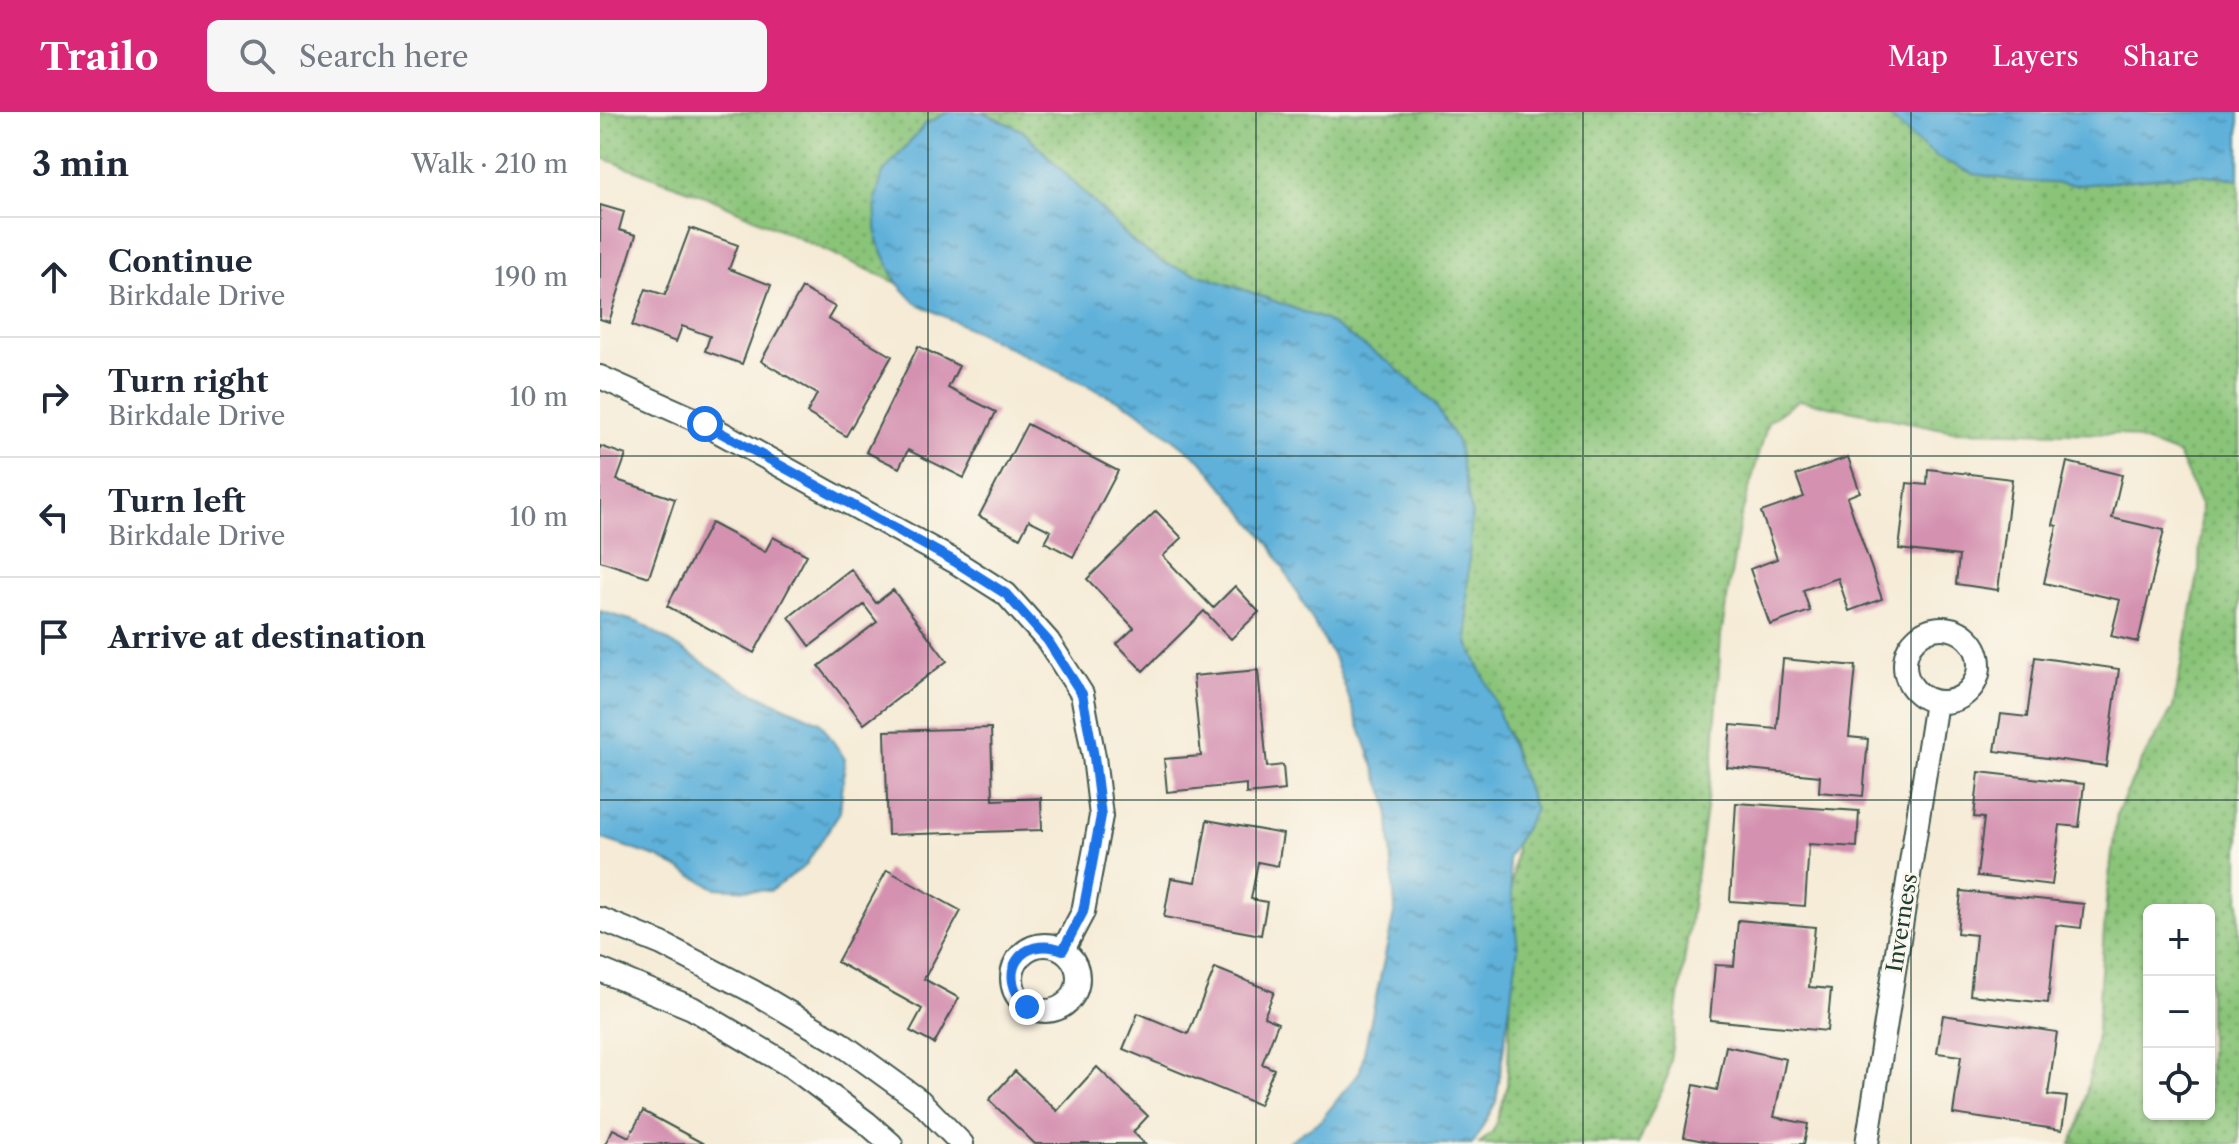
<!DOCTYPE html>
<html lang="en">
<head>
<meta charset="utf-8">
<style>
	body { margin:0; font-family:"Libre Caslon Text",serif; background:#f6f6f7; color:#1f2937 }
	.controls { position:absolute; right:24px; bottom:24px; display:grid; overflow:hidden; border-radius:12px; box-shadow:0 2px 6px #0004 }
	.controls button { width:72px; height:72px; display:grid; place-items:center; padding:0; border:0; border-bottom:2px solid #e0e1e3; background:#fff; color:#1f2937; font:40px sans-serif }
	.stop { position:absolute; width:24px; height:24px; margin:-18px; border:6px solid #1a73e8; border-radius:50%; background:#fff }
	.stop.end { background:#1a73e8; border-color:#fff; box-shadow:0 2px 8px #0008 }
	.list { margin:0; padding:0; list-style:none }
	h2 { display:flex; justify-content:space-between; align-items:center; height:104px; margin:0; padding:0 32px; font-size:34px }
	h2 small { font-size:26px; font-weight:400; color:#747a83 }
	.list li { display:grid; grid-template-columns:52px 1fr auto; gap:24px; align-items:center; box-sizing:border-box; height:120px; padding:0 32px; border-top:2px solid #e0e1e3 }
	.list b { display:block; font-size:30px; white-space:nowrap }
	.list p { margin:0; font-size:26px; white-space:nowrap; color:#747a83 }
	.list em { font-size:26px; font-style:normal; color:#747a83 }
	.icon { flex:none; width:44px; height:44px; fill:none; stroke:currentColor; stroke-width:2; stroke-linecap:round; stroke-linejoin:round }
	.map { position:relative; flex:none; width:1639px; height:1032px; overflow:hidden }
	header { display:flex; align-items:center; gap:48px; box-sizing:border-box; height:112px; padding:0 40px; background:#db2777; color:#fff }
	header strong { font-size:38px }
	nav { display:flex; gap:44px; margin-inline-start:auto; font-size:28px }
	.search { width:560px; height:72px; background:#f6f6f7; display:flex; align-items:center; gap:20px; box-sizing:border-box; padding:0 28px; border-radius:12px; color:#747a83; font-size:30px }
	main { display:flex }
	aside { flex:1; background:#fff }
	.map>svg:first-child { display:block }
</style>
</head>
<body>
<header>
<strong>Trailo</strong>
<div class="search"><svg class="icon" aria-label="search" viewBox="0 0 24 24"><circle cx="10" cy="10" r="6"/><path d="M15 15l6 6"/></svg>Search here</div>
<nav><a>Map</a><a>Layers</a><a>Share</a></nav>
</header>
<main>
<aside>
<h2>3 min<small>Walk · 210 m</small></h2>
<ul class="list">
<li><svg class="icon" aria-label="ahead" viewBox="0 0 24 24"><path d="M12 20V5M6 11l6-6 6 6"/></svg><div><b>Continue</b><p>Birkdale Drive</p></div><em>190 m</em></li>
<li><svg class="icon" aria-label="right" viewBox="0 0 24 24"><path d="M7 20v-9h11M14 6l5 5-5 5"/></svg><div><b>Turn right</b><p>Birkdale Drive</p></div><em>10 m</em></li>
<li><svg class="icon" aria-label="left" viewBox="0 0 24 24"><path d="M17 20v-9H6M10 6l-5 5 5 5"/></svg><div><b>Turn left</b><p>Birkdale Drive</p></div><em>10 m</em></li>
<li><svg class="icon" aria-label="arrive" viewBox="0 0 24 24"><path d="M6 21V4h12l-3 4 3 4H6"/></svg><div><b>Arrive at destination</b></div></li>
</ul>
</aside>
<div class="map">
<svg width="1639" height="1032" viewBox="0 0 1639 1032">
	<defs>
		<pattern id="grass-dots" width="8" height="8" patternUnits="userSpaceOnUse" patternTransform="scale(2)"><rect width="8" height="8" fill="#8ac479"/><path d="M2 2h.1M6 6h.1" fill="none" stroke="#70a064" stroke-width="1.8" stroke-linecap="round"/></pattern>
		<pattern id="water-ripples" width="26" height="14" patternUnits="userSpaceOnUse" patternTransform="scale(2)"><rect width="26" height="14" fill="#5eb1da"/><path d="M2 4q2-2 4 0t4 0M15 11q2-2 4 0t4 0" fill="none" stroke="#4d91b2"/></pattern>
	</defs>
	<rect width="100%" height="100%" fill="#fbf7ec"/>
	<filter id="ink" filterUnits="userSpaceOnUse"><feTurbulence type="fractalNoise" baseFrequency=".0125" numOctaves="2"/><feDisplacementMap in="SourceGraphic" scale="16" xChannelSelector="R" yChannelSelector="G"/><feConvolveMatrix kernelMatrix="1 2 1 2 8 2 1 2 1" color-interpolation-filters="sRGB"/></filter>
	<filter id="wash" filterUnits="userSpaceOnUse"><feTurbulence type="fractalNoise" baseFrequency=".006" numOctaves="4" result="noise"/><feDisplacementMap in="SourceGraphic" scale="32" xChannelSelector="R" yChannelSelector="G"/><feGaussianBlur stdDeviation="1.8" result="paint"/><feColorMatrix in="noise" values="0 0 0 0 0 0 0 0 0 0 0 0 0 0 0 0 0 1.4 0 .05"/><feComposite in="paint" operator="in"/></filter>
	<g filter="url(#wash)">
		<rect width="100%" height="100%" fill="#f5ebd6"/>
		<path fill="url(#grass-dots)" stroke="#548056" stroke-width="2" fill-rule="evenodd" d="M0 0H348L325 12 277 128 297 171 110 86 0 45Z
			M383 0H1285L1312 26 1338 46 1480 73 1597 62 1639 67V1032H1471L1481 1008 1496 930 1506 790 1517 701 1540 652 1573 596 1599 458 1601 393 1578 342 1522 322 1353 319 1199 288 1168 310 1140 409 1121 523 1114 640 1068 963 1038 1032H879L893 1019 907 976 911 881 910 790 923 670 911 629 895 600 868 531 867 477 725 208 642 177 566 152 535 132 423 19ZM1549 798H1609V1002H1549Z"/>
		<path fill="url(#water-ripples)" stroke="#3e7787" stroke-width="2" d="M348 0H383L423 19 535 132 566 152 642 177 725 208 790 251 833 289 857 329 872 402 867 477 868 531 893 585 935 698 908 745 918 837 896 990 873 1032H685L721 1008 760 959 795 797 788 693 735 548 669 431 603 350 534 296 316 191 297 171 277 128 275 88 283 61 325 12Z
			M1285 0H1639V67L1597 62 1480 73 1419 69 1374 62 1338 46 1312 26Z
			M0 499 40 511 145 577 220 610 245 647 240 700 205 754 170 779 115 776 59 746 0 726Z"/>
		<g id="blocks">
			<path fill="#d491b0" d="M0 93 24 100 19 118 36 123 9 210 0 207Z
				M90 116 138 133 129 157 171 173 142 252 105 239 110 224 82 214 76 230 32 214 46 177 65 183Z
				M202 176 235 195 228 207 292 244 246 324 207 301 217 282 161 249Z
				M318 234 359 254 348 276 396 300 364 366 308 338 299 356 266 340Z
				M427 312 518 359 473 445 445 430 451 419 429 408 420 426 379 404Z
				M0 334 26 343 17 368 75 387 49 465 0 449Z
				M1248 345 1260 380 1247 385 1282 487 1249 499 1238 466 1203 478 1210 499 1170 513 1150 457 1177 447 1161 400 1204 385 1196 363Z
				M1467 350 1522 363 1512 406 1564 418 1538 530 1511 524 1520 488 1444 471 1457 414 1453 413Z
				M1328 357 1412 367 1398 478 1356 472 1359 444 1299 437 1307 371 1327 373Z
				M556 399 582 426 563 444 613 496 635 474 659 500 631 527 604 499 543 559 517 532 534 516 487 467Z
				M111 411 165 440 173 425 207 443 154 541 67 494Z
				M251 457 276 491 293 478 347 549 264 612 219 554 277 510 264 493 210 534 189 505Z
				M1435 545 1519 557 1506 654 1395 639 1401 602 1427 605Z
				M1183 547 1256 554 1249 625 1268 627 1263 684 1219 680 1220 664 1127 655 1131 613 1177 617Z
				M658 558 667 655 683 653 685 678 646 682V672L567 680 564 647 601 644 593 564Z
				M391 616 393 688 441 686 442 718 288 723 285 619Z
				M1379 660 1484 672 1479 715 1460 713 1452 773 1377 764 1384 706 1374 705Z
				M1136 691 1259 699 1257 735 1209 732 1205 794 1130 789Z
				M607 708 683 722 678 754 658 750 651 787 667 790 661 823 564 805 571 766 596 770Z
				M287 758 361 799 324 867 359 886 334 932 310 919 322 897 237 850Z
				M1361 779 1484 792 1481 816 1456 813 1448 891 1370 883 1376 823 1357 821Z
				M1138 808 1215 815 1209 875 1231 877 1227 919 1110 908 1115 853 1134 854Z
				M615 856 674 880 664 905 678 911 662 952 674 957 659 993 523 937 538 901 588 922Z
				M1343 903 1457 920 1448 983 1467 985 1462 1018 1353 1002 1361 944 1337 941Z
				M1126 934 1186 947 1174 1005 1208 1012 1204 1032H1118L1084 1025 1094 973 1117 978Z
				M497 955 548 1004 533 1020 545 1032H435L389 988 415 959 457 999Z
				M43 999 104 1032H5L13 1017 29 1025Z"/>
		</g>
	</g>
	<g filter="url(#ink)">
		<use href="#blocks" fill-opacity="0" stroke="#3f574c" stroke-width="2"/>
		<g fill="none" stroke-linecap="round" stroke-linejoin="round">
			<g stroke="#3f574c" stroke-width="26">
				<path id="street" d="M0 265 105 312 354 449 406 482 448 529 482 582 494 645 501 704 483 800 463 838
					M1305 553a37 37 0 1 1 74 0a37 37 0 1 1-74 0Z
					M0 807 62 832 152 879 240 931 320 989 362 1032
					M412 866a33 33 0 1 1 66 0a33 33 0 1 1-66 0Z
					M0 858 92 896 192 955 267 1011 291 1032
					M1267 1032 1336 590"/>
			</g>
			<use href="#street" stroke="#fff" stroke-width="22"/>
		</g>
	</g>
	<g fill="none" stroke-linecap="round" stroke-linejoin="round" filter="url(#ink)">
		<path stroke="#1a73e8" stroke-width="10" d="M105 312 354 449 406 482 448 529 482 582 494 645 501 704 483 800 463 838C420 822 395 863 427 895"/>
	</g>
	<path fill="none" stroke="#1f3d34" stroke-width="2" stroke-opacity="0.55" d="M328 0V1032M656 0V1032M983 0V1032M1311 0V1032M0 344H1639M0 688H1639"/>
	<g text-anchor="middle" dominant-baseline="central" stroke-width="6" stroke-linejoin="round" paint-order="stroke">
		<g font-size="22" fill="#1f3d34" stroke="#fbf7ec">
			<text transform="translate(1302 811) rotate(-81)">Inverness</text>
		</g>
	</g>
</svg>
<div class="controls">
<button>+</button>
<button>−</button>
<button><svg class="icon" aria-label="locate" viewBox="0 0 24 24"><circle cx="12" cy="12" r="6"/><path d="M12 2v4M12 18v4M2 12h4M18 12h4"/></svg></button>
</div>
<div class="stop" style="left:105px;top:312px"></div>
<div class="stop end" style="left:427px;top:895px"></div>
</div>
</main>
</body>
</html>
